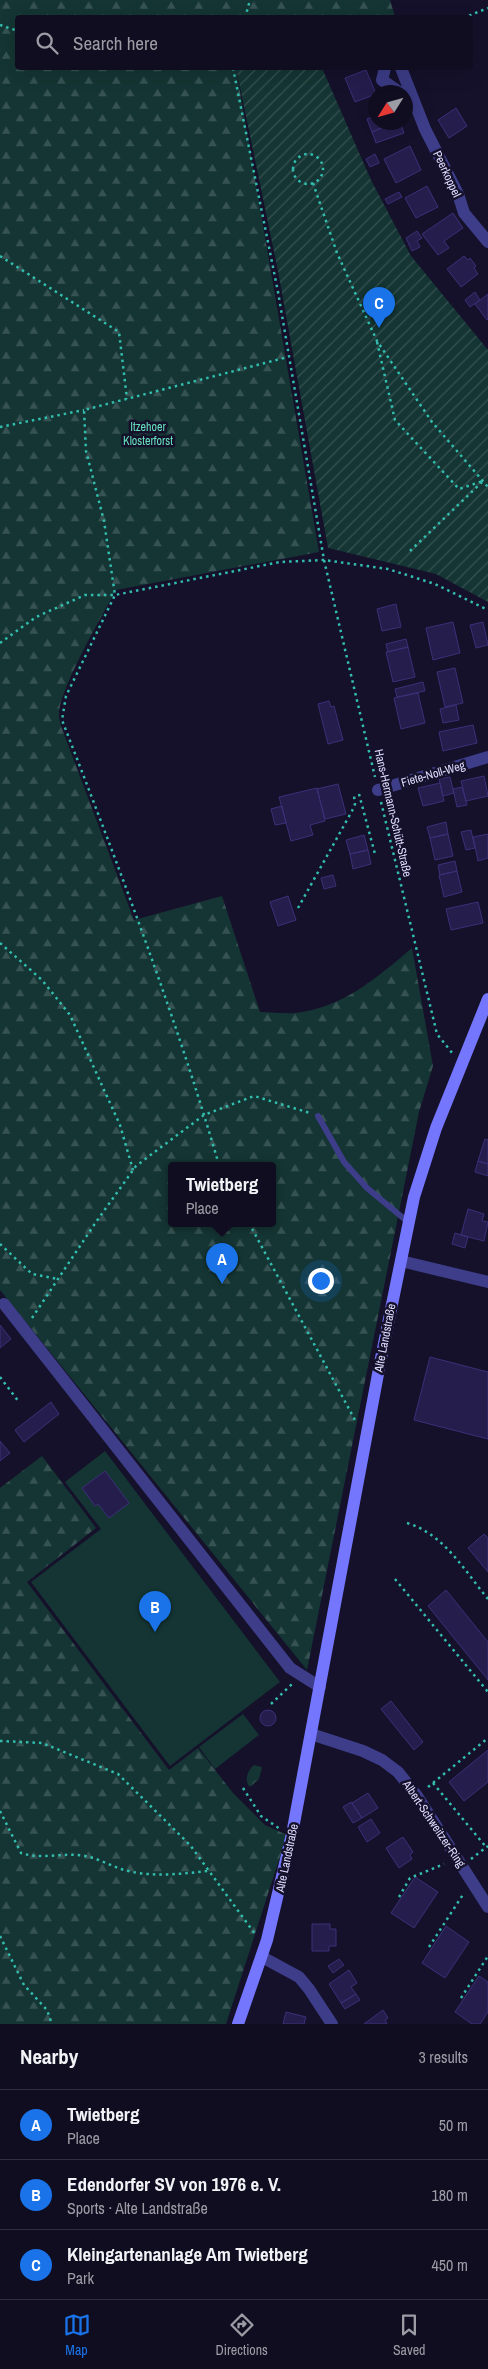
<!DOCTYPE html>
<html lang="en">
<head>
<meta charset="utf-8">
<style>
	body { margin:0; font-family:"Archivo Narrow",sans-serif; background:#1e1b2d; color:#f1f3f6 }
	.compass { position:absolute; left:368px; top:85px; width:45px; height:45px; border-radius:50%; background:#100d20; box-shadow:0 5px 20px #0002; rotate:233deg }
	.you { position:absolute; left:320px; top:1280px; width:18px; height:18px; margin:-12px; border:4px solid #fff; border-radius:50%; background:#1a73e8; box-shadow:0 0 0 8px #1a73e833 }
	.badge { display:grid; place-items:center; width:32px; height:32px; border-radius:50%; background:#1a73e8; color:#fff; font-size:16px; font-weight:700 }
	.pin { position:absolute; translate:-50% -41px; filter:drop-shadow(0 1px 2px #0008) }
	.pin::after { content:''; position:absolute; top:26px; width:18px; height:15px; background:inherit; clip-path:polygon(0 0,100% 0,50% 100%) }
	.popup { position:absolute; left:168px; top:1162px; width:108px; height:65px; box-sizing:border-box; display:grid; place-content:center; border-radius:5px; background:#100d20; filter:drop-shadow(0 1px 4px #0005); font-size:16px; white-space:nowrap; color:#9c9ca5 }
	.popup b { font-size:19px; color:#f1f3f6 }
	.popup::after { content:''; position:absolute; left:50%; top:100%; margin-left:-10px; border:10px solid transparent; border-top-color:#100d20 }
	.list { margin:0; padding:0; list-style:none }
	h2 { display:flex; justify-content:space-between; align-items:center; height:65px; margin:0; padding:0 20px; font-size:21px }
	h2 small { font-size:16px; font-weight:400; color:#9c9ca5 }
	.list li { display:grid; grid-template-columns:32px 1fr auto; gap:15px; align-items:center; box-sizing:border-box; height:70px; padding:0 20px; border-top:1px solid #302d3e }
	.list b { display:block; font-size:19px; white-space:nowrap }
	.list p { margin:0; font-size:16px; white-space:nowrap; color:#9c9ca5 }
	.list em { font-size:16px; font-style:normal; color:#9c9ca5 }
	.icon { flex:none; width:28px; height:28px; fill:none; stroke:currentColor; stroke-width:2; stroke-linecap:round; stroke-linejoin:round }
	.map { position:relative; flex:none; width:488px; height:2024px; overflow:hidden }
	.search { position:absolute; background:#100d20; box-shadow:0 5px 20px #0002; left:15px; right:15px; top:15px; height:55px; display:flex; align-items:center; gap:12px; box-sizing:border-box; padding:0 18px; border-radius:5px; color:#9c9ca5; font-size:19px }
	.sheet { height:275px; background:#100d20 }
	nav { display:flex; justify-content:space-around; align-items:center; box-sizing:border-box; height:70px; border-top:1px solid #302d3e; background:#100d20; font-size:14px; color:#9c9ca5 }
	nav a { display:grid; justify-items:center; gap:2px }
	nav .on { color:#1a73e8 }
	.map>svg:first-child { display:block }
</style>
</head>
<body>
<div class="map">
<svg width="488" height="2024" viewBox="0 0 488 2024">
	<defs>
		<pattern id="forest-firs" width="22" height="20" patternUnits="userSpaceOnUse" patternTransform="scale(1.25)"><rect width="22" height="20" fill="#143533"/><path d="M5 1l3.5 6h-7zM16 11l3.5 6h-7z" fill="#365252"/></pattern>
		<pattern id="park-crowns" width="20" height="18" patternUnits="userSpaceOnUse" patternTransform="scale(1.25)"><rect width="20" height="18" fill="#143533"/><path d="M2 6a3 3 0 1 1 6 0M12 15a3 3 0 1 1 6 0" fill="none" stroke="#365252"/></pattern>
		<pattern id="garden-furrows" width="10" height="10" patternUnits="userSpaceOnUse" patternTransform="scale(1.25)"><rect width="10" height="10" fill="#143533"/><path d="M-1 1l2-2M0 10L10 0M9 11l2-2" fill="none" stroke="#365252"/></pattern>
	</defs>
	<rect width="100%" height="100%" fill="#15112b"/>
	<path fill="#143533" d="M105 1451 280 1682 170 1766 31 1582 101 1529 65 1482Z
		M243 1714 259 1735 215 1769 199 1747Z"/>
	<path fill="url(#forest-firs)" fill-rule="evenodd" d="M0 0H390L395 17 18 18V68H236L319 552 116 590C102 616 60 688 59 714 59 718 60 722 61 726L134 920 222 896 260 1012C271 1012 284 1014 295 1013 342 1008 377 978 412 948L433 1066 419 1112 307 1670 0 1290ZM172 1165H272V1223H172Z
		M42 1456 96 1528 27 1582 169 1770 198 1748 233 1793 265 1825 287 1835 226 2024H0V1488Z"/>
	<path fill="url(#park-crowns)" d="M254 1765 262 1767 259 1779 250 1787C244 1781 247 1771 254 1765Z"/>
	<path fill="url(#garden-furrows)" d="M236 68H322L371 180 411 256 488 350V602L436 574 328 548 278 271Z"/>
	<path fill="#251d4c" stroke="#3b3078" d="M366 70 376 94 355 102 345 78Z
		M456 108 467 126 449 138 438 120Z
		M376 115V122H395L372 132 367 119Z
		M395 122H400L404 133 376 143 372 132Z
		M410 146 421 170 396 183 384 159Z
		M375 154 379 163 370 167 366 159Z
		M427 186 438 207 416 218 405 198Z
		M399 192 402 197 388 204 385 199Z
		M453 213 463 228 444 241 449 248 438 255 422 234Z
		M417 231 422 238 417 241 420 247 412 251 406 238Z
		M464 256 468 260 470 258 476 266 474 268 478 274 461 287 447 269Z
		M475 292 480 300 470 307 465 300Z
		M488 294V319L487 320 475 304Z
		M396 604 401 627 382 631 377 609Z
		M453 622 460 653 433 660 426 628Z
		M483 622 488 645 476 648 470 625Z
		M406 639 408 647 388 652 386 644Z
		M408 647 415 677 393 682 386 652Z
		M455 668 463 703 445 707 437 672Z
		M423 682 425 691 397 697 395 689Z
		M418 693 425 723 401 729 394 698Z
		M329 701 331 707 334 706 343 740 328 744 318 704Z
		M456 705 459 720 443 723 440 709Z
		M473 725 477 743 443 751 439 732Z
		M484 776 488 796 466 801 461 781Z
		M450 777 454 793 443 796 439 779Z
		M440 783 444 801 423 806 418 788Z
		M338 784 346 814 325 819 317 789Z
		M462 787 467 805 457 807 453 789Z
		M317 788 325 821 310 825 313 835 291 841 279 797Z
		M282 806 286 823 275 825 271 809Z
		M446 822 448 834 430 838 427 827Z
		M471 830 475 848 466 850 461 832Z
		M448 834 453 856 435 860 430 838Z
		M488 834V858L478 861 473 837Z
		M364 835 368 850 350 854 346 840Z
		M368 850 371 864 353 869 350 854Z
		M455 861 457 871 440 875 438 865Z
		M457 871 462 892 444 897 439 875Z
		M333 875 336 886 324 889 321 878Z
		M288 896 296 920 278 926 270 902Z
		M478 902 483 923 451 930 446 909Z
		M485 1139 488 1140V1164L478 1161Z
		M478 1161 488 1164V1176L475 1172Z
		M468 1209 484 1214 482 1221 488 1222 484 1241 461 1235Z
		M455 1233 468 1237 465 1248 452 1244Z
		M0 1325 11 1339 0 1348Z
		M430 1357 488 1372V1439L414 1420Z
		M51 1402 59 1414 24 1442 15 1430Z
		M0 1441 10 1453 0 1461Z
		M105 1471 129 1503 109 1518 98 1504 95 1506 82 1488Z
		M484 1534 488 1538V1572L468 1548Z
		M446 1590 488 1642V1680L428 1606Z
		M391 1701 423 1742 414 1750 381 1709Z
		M260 1718a8 8 0 1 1 16 0a8 8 0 1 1-16 0Z
		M488 1750V1782L464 1801 449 1782Z
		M368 1793 378 1808 362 1818 352 1803Z
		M351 1802 362 1818 353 1823 343 1807Z
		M371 1819 380 1833 367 1842 358 1827Z
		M403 1837 413 1852 410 1855 412 1859 399 1868 386 1848Z
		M415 1877 438 1892 414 1928 391 1913Z
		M312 1924H330V1929H336V1946H329V1951H312Z
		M446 1926 469 1942 445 1978 422 1963Z
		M339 1959 344 1965 333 1973 328 1966Z
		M349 1970 357 1983 351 1987 356 1994 341 2003 329 1984Z
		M479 1976 488 1982V2012L480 2024H472L455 2012Z
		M356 1994 360 2000 345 2009 341 2003Z
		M383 2010 388 2018 385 2020 387 2024H364Z
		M286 2012 306 2017 304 2024H283Z"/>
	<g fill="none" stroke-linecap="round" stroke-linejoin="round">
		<path stroke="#32bdaf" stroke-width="2.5" stroke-dasharray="2.5 4" stroke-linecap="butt" d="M245 18 250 0
			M463 18 488 8
			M0 25 18 31
			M233 68 278 292 324 560 375 777
			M293 169a15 15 0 1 1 30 0a15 15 0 1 1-30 0Z
			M313 183 337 253 377 341 432 422 488 487
			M0 256 119 332 127 399
			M377 342 395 420 459 489 483 481
			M0 427 84 410
			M410 551 482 482
			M0 643 36 617 85 595H115L280 562 324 560 388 569 435 584 488 610
			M359 794 375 854
			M381 802 437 1034 453 1054
			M298 908 352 811 355 804 354 796
			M0 943 42 980 70 1015 120 1125 133 1170
			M219 1165C175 1014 119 867 62 720L66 696 115 595 104 521 86 451 84 410 288 357
			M249 1223 356 1422
			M0 1244 32 1274 58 1279
			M32 1318 96 1222 136 1166 204 1115 254 1096 310 1113
			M0 1377 19 1402
			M407 1523C444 1534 464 1570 488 1599
			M395 1579 488 1692
			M271 1704 292 1684
			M0 1741 42 1743 118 1774 190 1845 255 1934
			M433 1783 486 1847
			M428 1787 488 1738
			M243 1788 261 1816 280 1829
			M0 1811 21 1853C42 1860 63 1852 85 1856 97 1858 109 1865 121 1869 150 1878 179 1874 208 1871
			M471 1859 488 1846
			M399 1897 410 1878 444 1864
			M0 1936 24 1985 47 2010 52 2024
			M429 1947 464 1893
			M461 1998 488 1956"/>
		<path stroke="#3d3d8a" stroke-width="6" d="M318 1116 344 1162 367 1188 408 1222"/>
		<path stroke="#3d3d8a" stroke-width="12" d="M385 68 382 80 399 92
			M401 68 425 129 458 194 464 213 488 242
			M378 790 488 757
			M401 1261 488 1282
			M4 1304 290 1668 320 1687
			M311 1734 363 1751 382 1760 398 1772 417 1796 488 1907
			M262 1957 299 1977 309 1989 332 2024"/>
		<path stroke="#7476fe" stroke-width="12" d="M238 2024 267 1940 292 1834 381 1358 414 1197 436 1128 488 999"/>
	</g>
	<g text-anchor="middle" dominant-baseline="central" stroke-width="5" stroke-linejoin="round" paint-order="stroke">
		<g font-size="12" fill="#dfdcff" stroke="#15112b">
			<text transform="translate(447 174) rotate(65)">Peerkoppel</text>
			<text transform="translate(433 774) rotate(-16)">Fiete-Noll-Weg</text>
			<text transform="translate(393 813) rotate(77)">Hans-Hermann-Schütt-Straße</text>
			<text transform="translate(385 1338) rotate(-79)">Alte Landstraße</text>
			<text transform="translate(434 1824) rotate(56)">Albert-Schweitzer-Ring</text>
			<text transform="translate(287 1858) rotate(-78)">Alte Landstraße</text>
		</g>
		<g font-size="12" fill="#66e0bd" stroke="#15112b">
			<text x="148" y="427">Itzehoer<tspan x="148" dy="14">Klosterforst</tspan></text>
		</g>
	</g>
</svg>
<svg class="compass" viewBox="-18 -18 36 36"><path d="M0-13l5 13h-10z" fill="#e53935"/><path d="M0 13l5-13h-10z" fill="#9c9ca5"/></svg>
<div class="you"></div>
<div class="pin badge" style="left:222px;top:1284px">A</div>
<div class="popup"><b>Twietberg</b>Place</div>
<div class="pin badge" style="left:155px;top:1632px">B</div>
<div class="pin badge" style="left:379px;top:328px">C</div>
<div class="search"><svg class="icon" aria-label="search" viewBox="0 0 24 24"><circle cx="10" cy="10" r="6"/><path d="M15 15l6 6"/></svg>Search here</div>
</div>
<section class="sheet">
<h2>Nearby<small>3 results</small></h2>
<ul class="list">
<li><span class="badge">A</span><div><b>Twietberg</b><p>Place</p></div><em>50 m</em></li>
<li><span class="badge">B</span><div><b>Edendorfer SV von 1976 e. V.</b><p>Sports · Alte Landstraße</p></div><em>180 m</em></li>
<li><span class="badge">C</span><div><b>Kleingartenanlage Am Twietberg</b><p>Park</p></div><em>450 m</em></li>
</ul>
</section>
<nav>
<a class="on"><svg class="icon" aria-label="map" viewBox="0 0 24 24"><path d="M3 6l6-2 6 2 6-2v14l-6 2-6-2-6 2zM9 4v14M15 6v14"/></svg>Map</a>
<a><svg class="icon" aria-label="directions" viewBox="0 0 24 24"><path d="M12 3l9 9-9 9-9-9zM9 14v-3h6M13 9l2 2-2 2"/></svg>Directions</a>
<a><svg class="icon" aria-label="saved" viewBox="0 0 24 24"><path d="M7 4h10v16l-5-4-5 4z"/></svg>Saved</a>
</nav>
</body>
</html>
